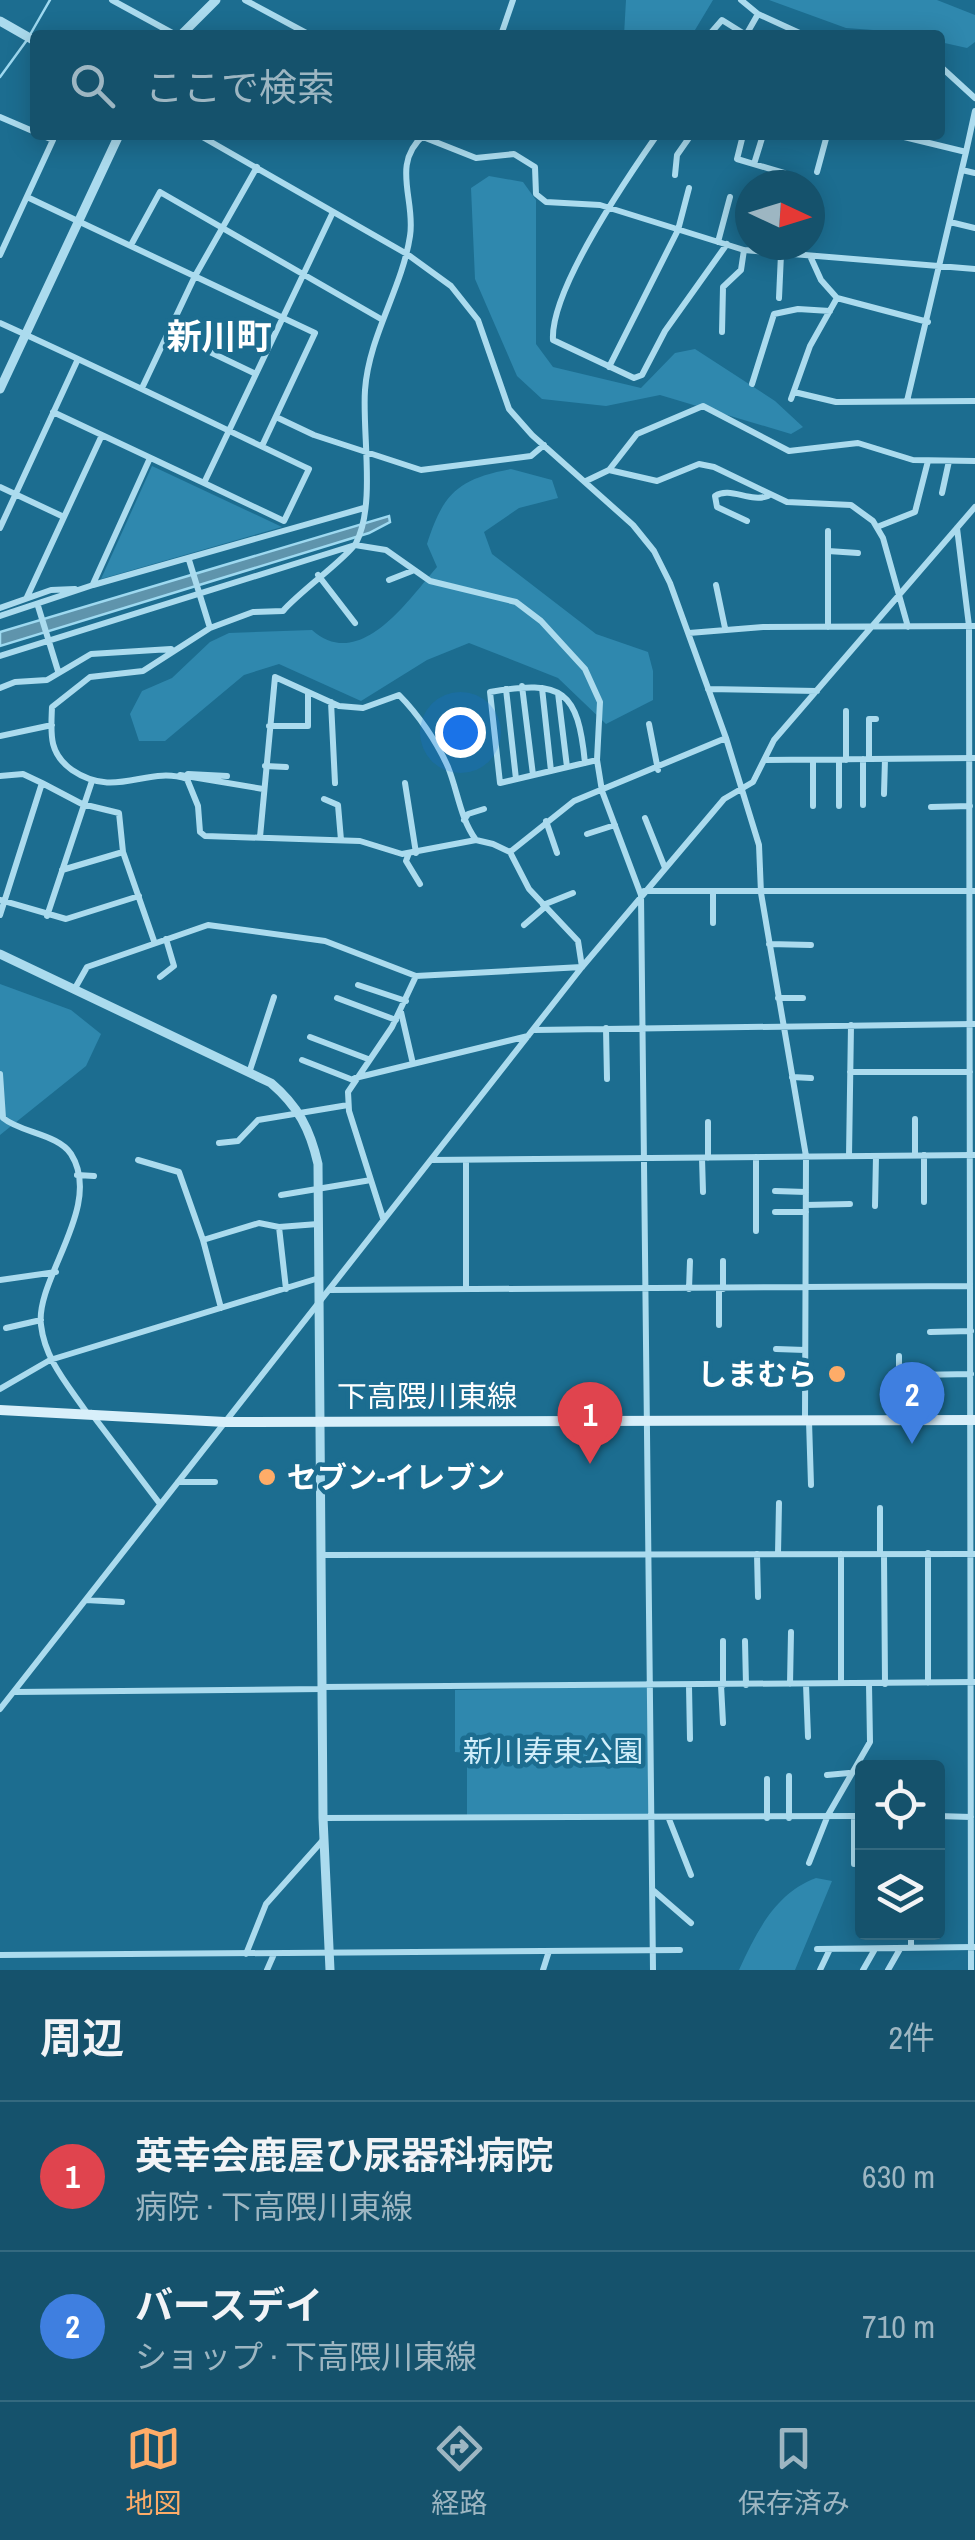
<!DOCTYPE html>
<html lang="ja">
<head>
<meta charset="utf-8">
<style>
	body { margin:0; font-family:"Archivo Narrow","Noto Sans JP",sans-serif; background:#225c74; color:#f1f3f6 }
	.controls { position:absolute; right:30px; bottom:30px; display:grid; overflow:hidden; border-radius:10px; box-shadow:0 5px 25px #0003 }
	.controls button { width:90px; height:90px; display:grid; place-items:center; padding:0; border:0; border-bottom:2px solid #34697f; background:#15526c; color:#f1f3f6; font:50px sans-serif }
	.compass { position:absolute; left:735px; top:170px; width:90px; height:90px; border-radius:50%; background:#15526c; box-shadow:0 5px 25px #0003; rotate:94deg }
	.you { position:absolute; left:460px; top:732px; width:35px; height:35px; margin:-25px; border:8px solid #fff; border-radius:50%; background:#1a73e8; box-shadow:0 0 0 15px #1a73e833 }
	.badge { display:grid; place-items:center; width:65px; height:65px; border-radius:50%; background:#feac68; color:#fff; font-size:32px; font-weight:700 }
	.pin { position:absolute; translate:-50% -82px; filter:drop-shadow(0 2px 5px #0008) }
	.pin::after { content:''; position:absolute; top:52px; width:35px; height:30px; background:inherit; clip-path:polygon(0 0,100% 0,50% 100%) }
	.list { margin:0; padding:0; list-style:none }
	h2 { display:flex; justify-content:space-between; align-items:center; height:130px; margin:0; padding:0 40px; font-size:42px }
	h2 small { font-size:32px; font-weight:400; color:#9db6c2 }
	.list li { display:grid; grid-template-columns:65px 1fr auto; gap:30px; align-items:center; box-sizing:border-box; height:150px; padding:0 40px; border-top:2px solid #34697f }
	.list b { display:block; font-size:38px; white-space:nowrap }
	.list p { margin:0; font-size:32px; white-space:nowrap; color:#9db6c2 }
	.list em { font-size:32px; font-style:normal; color:#9db6c2 }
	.icon { flex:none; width:55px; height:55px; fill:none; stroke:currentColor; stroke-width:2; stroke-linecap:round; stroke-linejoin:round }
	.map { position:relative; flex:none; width:975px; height:1970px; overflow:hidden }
	.search { position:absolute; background:#15526c; box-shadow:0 5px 25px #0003; left:30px; right:30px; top:30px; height:110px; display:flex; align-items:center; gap:25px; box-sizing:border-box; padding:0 35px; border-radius:10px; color:#9db6c2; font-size:38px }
	.sheet { height:430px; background:#15526c }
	nav { display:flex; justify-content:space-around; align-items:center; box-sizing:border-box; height:140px; border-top:2px solid #34697f; background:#15526c; font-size:28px; color:#9db6c2 }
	nav a { display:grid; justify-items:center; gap:5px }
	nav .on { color:#feac68 }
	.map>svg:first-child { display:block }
</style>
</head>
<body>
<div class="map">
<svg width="975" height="1970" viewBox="0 0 975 1970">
	<rect width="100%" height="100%" fill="#1c6d90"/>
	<path fill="#2f88ae" d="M626 0H713L692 35H624Z
		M769 0H937L975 15V42L967 48 940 42V35L846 28Z
		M489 176 523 182 536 200V344L553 367 641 388 675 353 695 349 775 401 803 427 791 434 660 395 606 406 542 399 517 376 475 279 471 188Z
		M152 466 282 527 101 579Z
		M511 469 552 480 558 498 519 508 484 532 492 554 596 634 648 652 653 671V700L606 724 558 678 469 643 427 660 361 701 279 664 244 675 165 741H139L130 714 142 691 172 678 210 642 229 633 312 630C360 673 409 599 437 567L427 544C443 494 457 479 511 469Z
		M0 984 71 1010 101 1034 86 1066 0 1135Z
		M651 1686 650 1814 467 1816V1753L455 1752V1690Z
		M816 1878 832 1881 795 1970H739C756 1933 775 1893 816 1878Z"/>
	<path fill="#5f94ac" stroke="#9ed9f0" stroke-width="2.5" d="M389 516 390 522 369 533 0 646V632Z"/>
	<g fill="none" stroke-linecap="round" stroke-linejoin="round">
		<path stroke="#9ed9f0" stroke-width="2.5" d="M31 33 50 0
			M0 77 27 40"/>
		<path stroke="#abdbee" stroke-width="6" d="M112 0 176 35
			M245 0 310 35
			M741 0 758 14 804 35
			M501 35 513 0
			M709 35 722 20 746 35
			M746 35 758 14
			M818 35H844
			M940 66 975 98
			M0 117 35 132
			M199 135 407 254 451 286 478 320 509 409 532 435 633 525 654 551 670 583 726 738 759 845 761 893 806 1156 805 1420
			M657 135C627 178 550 290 553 340L634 378 642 375 665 331 727 244
			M743 135 737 159 784 173 781 185
			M896 135 966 152 975 111
			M423 137 476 158 514 154 535 167 536 194 546 202 600 205 744 250 975 269
			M754 164 763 135
			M962 170 975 173
			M817 172 827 135
			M675 175 677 155 691 135
			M27 197 315 333 262 446
			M950 222 975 228
			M718 242 730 197
			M131 245 160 192 381 319
			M0 255 53 140 41 135
			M811 258 821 280 837 298
			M779 298 781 254
			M0 323C104 370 206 420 309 469L284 521 204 483 256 374
			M168 332 256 374 333 212
			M722 332 723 287 741 270 744 250
			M609 367 678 230 689 188
			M752 384 774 314 798 309 830 311
			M142 388 195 276 257 167
			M794 392 836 402 975 401
			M791 399 810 346 837 298 928 322
			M907 401 966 152
			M53 412 204 483
			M276 417 314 435 421 470 531 456 544 445
			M609 470 637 434 703 406 789 451 858 443 913 460 975 461
			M586 481 609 470 657 481 699 464 714 467 787 502 851 505 873 521 883 538 908 627
			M0 487 64 517
			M942 493 949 461
			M747 521 717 507 715 496C730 486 750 503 768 496
			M877 527 915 512 928 461
			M0 528 78 359
			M957 528 969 626 971 1970
			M828 531V627
			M828 551 858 553
			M189 560 210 628
			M318 575 355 623
			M389 580 412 571
			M93 584 150 458
			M716 585 725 628
			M27 597 102 435
			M38 606 58 671
			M0 608 51 590 75 589
			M0 616 93 585 364 508
			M689 633 763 627 975 626
			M0 656 355 545 386 550 430 581 516 602 541 621 585 669 600 702 597 760 602 791 641 895 653 1970
			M522 686 533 775
			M0 688 15 682 47 680 91 654 171 649
			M542 688 551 771
			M506 689 516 779
			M708 689 817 691
			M558 693 567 767
			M331 702 335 783
			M649 724 658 770
			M269 726H308V693
			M0 736 52 725
			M869 759V719H876
			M765 760 975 758
			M846 760V711
			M585 763C578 691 563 679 490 692L500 783 597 760
			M265 766 286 767
			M188 774 227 776
			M180 775 263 789
			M0 776 23 774 42 783
			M405 783 416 853
			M884 794 885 759
			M324 799 338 805 341 840
			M863 805V759
			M813 806V760
			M839 806V760
			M931 807 970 806
			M645 818 665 868
			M464 820 468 814 484 809
			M546 821 557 853
			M587 834 615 825
			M260 837 275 677 339 706 363 708 399 695C418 714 437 742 448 767 458 792 460 818 476 840
			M510 852 574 801 726 738
			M409 853 406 861 420 884
			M62 870 123 852
			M644 891H975
			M713 893V923
			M0 900 66 919 139 896
			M543 905 573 893
			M0 915 42 783 82 804 119 813 123 852 154 941
			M47 916 92 781
			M524 925 545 907
			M769 944 811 945
			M160 977 174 966 166 939
			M358 985 406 1001
			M74 990 87 967 208 925 325 941 416 976 582 967 578 941 529 889 510 852 493 844 476 840 402 854 360 841 205 836 200 832 198 806 187 779C147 765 116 800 72 770 48 753 51 733 52 707L90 677 143 671 210 628 253 612 283 611C299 592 347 558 356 543 376 505 362 433 365 390 369 335 402 289 410 236 416 200 390 164 424 135
			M337 998 396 1020
			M778 998H803
			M401 1012 413 1064
			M606 1028 607 1079
			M534 1030 974 1024
			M310 1037 368 1059
			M302 1060 353 1080
			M850 1072H970
			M249 1073 274 997
			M0 1074 3 1118C21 1133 58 1134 71 1154 104 1206 35 1279 41 1325 45 1360 68 1385 87 1413
			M792 1077 811 1078
			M355 1078 528 1036
			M708 1122V1158
			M219 1143 238 1141 258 1120 348 1105
			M915 1155V1119
			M849 1156 851 1025
			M756 1157V1231
			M702 1158 703 1192
			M138 1160 179 1172 203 1240
			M431 1160 975 1155
			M466 1160V1289
			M77 1175 94 1176
			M775 1191 806 1192
			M281 1195 371 1180
			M924 1202V1155
			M806 1205 850 1204
			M875 1206 876 1156
			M775 1212H806
			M383 1218 349 1111 348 1092 392 1027 416 976
			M723 1261V1289
			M0 1280 56 1272
			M286 1289 279 1227 318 1224
			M689 1289 690 1261
			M329 1290 970 1286
			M221 1308 203 1240 259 1223 279 1227
			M719 1325V1289
			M6 1328 41 1320
			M930 1332 971 1331
			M776 1349 805 1350
			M915 1375 971 1374
			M0 1389 50 1360 319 1278
			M91 1413 160 1504
			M899 1419V1356
			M809 1421 811 1485
			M178 1482H215
			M928 1553V1683
			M757 1554 758 1597
			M778 1554 779 1503
			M880 1554V1508
			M321 1555 974 1554
			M884 1555 885 1684
			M86 1600 122 1602
			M723 1641V1685
			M745 1641 746 1685
			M841 1683V1554
			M790 1684 791 1632
			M806 1684 808 1737
			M721 1685 723 1723
			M689 1686 690 1739
			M322 1687 975 1682
			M14 1692 322 1689
			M0 1709 582 967 724 799 753 782 774 740 975 507
			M827 1775 849 1773
			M854 1816V1864
			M938 1816 971 1817
			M323 1818 862 1816
			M767 1818V1779
			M789 1818V1776
			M669 1819 691 1875
			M809 1863 828 1815 870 1742 869 1684
			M654 1891 691 1923
			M911 1932V1947
			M817 1949 974 1947
			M246 1954 266 1904 323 1840
			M0 1955 680 1950
			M267 1970 274 1954
			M543 1970 549 1951
			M820 1970 830 1949
			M863 1970 875 1949
			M888 1970 900 1949"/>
		<path stroke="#abdbee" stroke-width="9" d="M0 21 35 41
			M181 35 216 0
			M0 389 119 135
			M0 954 271 1083C298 1106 310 1129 318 1164L323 1818 330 1970"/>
		<path stroke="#d8effa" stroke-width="10" d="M0 1410 225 1422 975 1420"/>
	</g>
	<g fill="#feac68" stroke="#1c6d90" stroke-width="4">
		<circle cx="837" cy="1374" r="10"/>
		<circle cx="267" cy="1477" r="10"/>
	</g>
	<g text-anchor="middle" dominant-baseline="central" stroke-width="9" stroke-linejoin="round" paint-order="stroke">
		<g font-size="30" font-weight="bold" fill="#fff" stroke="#1c6d90" text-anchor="end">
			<text x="817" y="1374">しまむら</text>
			<text x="287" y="1477" text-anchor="start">セブン-イレブン</text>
		</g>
		<g font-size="30" fill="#fff" stroke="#1c6d90">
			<text x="427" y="1396">下高隈川東線</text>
		</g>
		<g font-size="30" fill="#d1eefa" stroke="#1c6d90">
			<text x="553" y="1751">新川寿東公園</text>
		</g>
		<g font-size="35" font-weight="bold" fill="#fff" stroke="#1c6d90">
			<text x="219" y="336">新川町</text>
		</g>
	</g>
</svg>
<div class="controls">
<button><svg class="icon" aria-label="locate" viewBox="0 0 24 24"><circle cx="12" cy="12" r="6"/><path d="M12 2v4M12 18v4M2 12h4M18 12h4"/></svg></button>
<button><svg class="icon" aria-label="layers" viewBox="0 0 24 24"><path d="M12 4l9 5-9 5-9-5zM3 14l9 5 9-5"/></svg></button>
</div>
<svg class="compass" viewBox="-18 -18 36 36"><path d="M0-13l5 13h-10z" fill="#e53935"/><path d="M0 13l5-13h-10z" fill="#9db6c2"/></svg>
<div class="you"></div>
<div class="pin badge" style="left:590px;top:1464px;background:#e0444e">1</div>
<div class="pin badge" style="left:912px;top:1444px;background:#3f7fe0">2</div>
<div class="search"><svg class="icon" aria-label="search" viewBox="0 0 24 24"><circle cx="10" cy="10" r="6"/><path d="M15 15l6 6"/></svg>ここで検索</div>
</div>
<section class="sheet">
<h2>周辺<small>2件</small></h2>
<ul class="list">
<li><span class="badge" style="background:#e0444e">1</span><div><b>英幸会鹿屋ひ尿器科病院</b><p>病院 · 下高隈川東線</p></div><em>630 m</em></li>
<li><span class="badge" style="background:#3f7fe0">2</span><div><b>バースデイ</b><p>ショップ · 下高隈川東線</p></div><em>710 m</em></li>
</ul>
</section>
<nav>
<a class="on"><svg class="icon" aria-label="map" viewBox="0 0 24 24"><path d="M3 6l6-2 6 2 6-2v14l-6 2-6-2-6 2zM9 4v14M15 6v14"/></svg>地図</a>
<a><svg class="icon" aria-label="directions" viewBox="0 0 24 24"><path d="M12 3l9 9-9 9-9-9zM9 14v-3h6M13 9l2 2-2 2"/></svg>経路</a>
<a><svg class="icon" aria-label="saved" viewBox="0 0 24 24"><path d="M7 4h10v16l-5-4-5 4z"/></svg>保存済み</a>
</nav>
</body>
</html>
